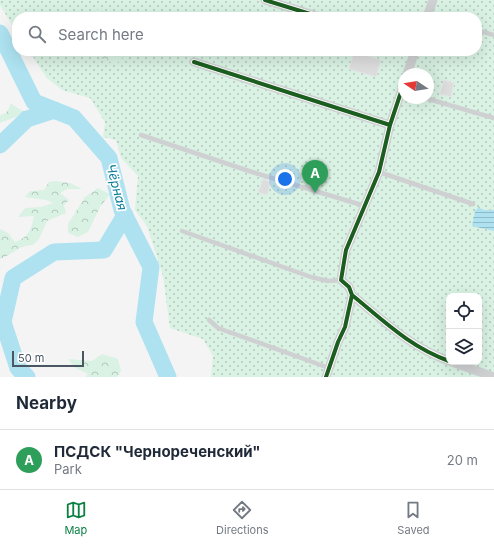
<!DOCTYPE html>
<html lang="en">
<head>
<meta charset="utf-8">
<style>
	body { margin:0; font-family:Inter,sans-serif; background:#f2f2f3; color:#1f2937 }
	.controls { position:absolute; right:12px; bottom:12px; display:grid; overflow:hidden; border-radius:8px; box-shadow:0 4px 16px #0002 }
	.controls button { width:36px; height:36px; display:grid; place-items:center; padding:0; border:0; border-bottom:1px solid #e0e1e3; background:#fff; color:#1f2937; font:20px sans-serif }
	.compass { position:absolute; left:398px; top:68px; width:36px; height:36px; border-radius:50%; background:#fff; box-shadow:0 4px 16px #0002; rotate:282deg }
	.scale { position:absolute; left:12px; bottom:10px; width:72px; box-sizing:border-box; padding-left:4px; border:2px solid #4a5661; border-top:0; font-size:11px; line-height:14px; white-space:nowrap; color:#4a5661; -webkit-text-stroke:3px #fff; paint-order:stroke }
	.you { position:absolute; left:285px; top:179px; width:14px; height:14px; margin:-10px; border:3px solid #fff; border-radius:50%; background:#1a73e8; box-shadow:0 0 0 6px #1a73e833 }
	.badge { display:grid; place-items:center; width:26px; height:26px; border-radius:50%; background:#0b8043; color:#fff; font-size:13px; font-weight:700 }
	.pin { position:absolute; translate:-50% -33px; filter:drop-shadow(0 1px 2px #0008) }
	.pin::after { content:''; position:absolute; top:21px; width:14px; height:12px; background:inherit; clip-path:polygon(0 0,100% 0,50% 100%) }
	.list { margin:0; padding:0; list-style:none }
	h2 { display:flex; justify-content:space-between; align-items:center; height:52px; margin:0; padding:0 16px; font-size:17px }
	h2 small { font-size:13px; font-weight:400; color:#747a83 }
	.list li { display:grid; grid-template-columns:26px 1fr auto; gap:12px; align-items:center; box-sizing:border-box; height:60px; padding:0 16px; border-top:1px solid #e0e1e3 }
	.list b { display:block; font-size:15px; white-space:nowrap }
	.list p { margin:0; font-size:13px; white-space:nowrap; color:#747a83 }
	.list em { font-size:13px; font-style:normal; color:#747a83 }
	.icon { flex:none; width:22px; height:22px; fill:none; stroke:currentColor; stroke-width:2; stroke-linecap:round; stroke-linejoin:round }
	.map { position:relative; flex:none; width:494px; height:377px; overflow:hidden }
	.search { position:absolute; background:#fff; box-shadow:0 4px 16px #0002; left:12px; right:12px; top:12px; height:44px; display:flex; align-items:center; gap:10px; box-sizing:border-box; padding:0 14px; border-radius:16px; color:#747a83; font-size:15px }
	.sheet { height:112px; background:#fff }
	nav { display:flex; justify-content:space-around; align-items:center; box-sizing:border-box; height:56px; border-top:1px solid #e0e1e3; background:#fff; font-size:11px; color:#747a83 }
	nav a { display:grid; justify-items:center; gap:2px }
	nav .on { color:#0b8043 }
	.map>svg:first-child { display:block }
</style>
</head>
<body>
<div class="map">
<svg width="494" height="377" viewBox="0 0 494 377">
	<defs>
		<pattern id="green-dots" width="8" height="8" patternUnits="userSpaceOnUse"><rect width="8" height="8" fill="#d9f2e3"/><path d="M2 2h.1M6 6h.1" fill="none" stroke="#b2c7bb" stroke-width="1.8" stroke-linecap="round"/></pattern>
		<pattern id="forest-crowns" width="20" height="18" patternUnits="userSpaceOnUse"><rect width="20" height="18" fill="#d9f2e3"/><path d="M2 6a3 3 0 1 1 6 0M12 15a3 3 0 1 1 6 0" fill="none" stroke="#b2c7bb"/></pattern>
		<pattern id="water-rules" width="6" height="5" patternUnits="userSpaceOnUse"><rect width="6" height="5" fill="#aee2f0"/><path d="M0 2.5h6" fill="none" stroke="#90bac6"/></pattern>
	</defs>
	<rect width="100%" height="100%" fill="#f4f4f4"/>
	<path fill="url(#green-dots)" fill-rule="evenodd" d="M0 0H494V377H211L213 356 203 339 170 328 163 276 147 226 135 210 138 176 121 158 116 140 103 137 105 122 90 98 62 90 47 78 29 51H477V17H17V33L0 5ZM404 74H428V98H404ZM449 296H479V362H449Z"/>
	<path fill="url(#forest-crowns)" d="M100 8 118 17H89Z
		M90 51H130L116 64 100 58Z
		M11 104 26 113 0 123V115L6 113Z
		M56 181 70 183 82 189H67L60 193 69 200 64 205 66 213 47 221 39 239 33 245C16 246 14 254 0 259V229L8 233 15 242C29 237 31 230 34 216L18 217 25 208 41 207 53 203 46 200 25 197 30 191 44 190 49 182Z
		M98 188 110 194 100 207 88 232 78 237 68 233V224L85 197Z
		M102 354 118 359 121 371 117 377H85L88 374 74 367 68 359 92 361Z"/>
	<path fill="url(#water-rules)" d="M479 207 483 210H494V231L472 226 475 211Z"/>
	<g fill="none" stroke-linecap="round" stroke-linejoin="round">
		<path stroke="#aee2f0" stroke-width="17" d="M0 33 34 102 74 118 109 158 122 210 151 267 144 322 168 377
			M0 145 27 119 55 110
			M27 377 18 368 3 322 13 278 54 252 104 250 125 215"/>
	</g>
	<path fill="#ddddde" stroke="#e5e6e7" d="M354 52 381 60 376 77 349 69Z
		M444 80 454 83 451 97 440 94Z
		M263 179 271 182 267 195 258 192Z"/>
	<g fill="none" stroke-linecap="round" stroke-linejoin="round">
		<path stroke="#ced0d2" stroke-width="4.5" d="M477 30 494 35
			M425 98 494 118
			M141 135 252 172 365 206
			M379 172 473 204
			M182 231 311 277 328 281 341 280
			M209 320 218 328 329 368"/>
		<path stroke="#ced0d2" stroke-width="9" d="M265 0 320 17
			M427 17 433 0
			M194 62 390 125
			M407 74 415 51
			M352 295C384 321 410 347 449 361
			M452 362 494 377
			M326 377 338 342 345 327 352 295 349 287 341 280 346 250 379 172 390 125 404 83"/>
		<g stroke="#fff" stroke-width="6">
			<path id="cycleway" d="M265 0 320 17
				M194 62 390 125
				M352 295C384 321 410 347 449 361
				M326 377 338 342 345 327 352 295 349 287 341 280 346 250 379 172 390 125 404 83"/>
		</g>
		<use href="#cycleway" stroke="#1b5e20" stroke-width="4"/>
	</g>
	<g text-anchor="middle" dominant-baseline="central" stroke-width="3.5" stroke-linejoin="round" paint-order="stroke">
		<g font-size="13" font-style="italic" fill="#0c7c9b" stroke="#fff">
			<text transform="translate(117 187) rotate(75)">Чёрная</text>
		</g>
	</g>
</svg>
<div class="controls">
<button><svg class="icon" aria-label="locate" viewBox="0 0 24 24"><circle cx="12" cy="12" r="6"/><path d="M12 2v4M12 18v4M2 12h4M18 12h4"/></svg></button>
<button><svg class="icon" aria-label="layers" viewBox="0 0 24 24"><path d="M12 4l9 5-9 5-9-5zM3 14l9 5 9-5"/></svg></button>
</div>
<svg class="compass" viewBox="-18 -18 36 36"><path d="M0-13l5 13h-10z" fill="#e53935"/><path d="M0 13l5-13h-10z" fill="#747a83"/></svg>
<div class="scale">50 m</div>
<div class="you"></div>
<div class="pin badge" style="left:315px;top:193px;background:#2e9e5b">A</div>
<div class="search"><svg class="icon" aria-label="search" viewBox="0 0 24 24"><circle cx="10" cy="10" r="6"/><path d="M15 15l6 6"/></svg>Search here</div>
</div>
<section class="sheet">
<h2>Nearby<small></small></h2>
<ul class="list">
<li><span class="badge" style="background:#2e9e5b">A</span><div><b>ПСДСК &quot;Чернореченский&quot;</b><p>Park</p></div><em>20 m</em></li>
</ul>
</section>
<nav>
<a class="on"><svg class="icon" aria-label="map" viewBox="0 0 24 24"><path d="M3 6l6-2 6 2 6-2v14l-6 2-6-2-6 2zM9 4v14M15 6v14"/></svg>Map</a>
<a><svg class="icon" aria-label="directions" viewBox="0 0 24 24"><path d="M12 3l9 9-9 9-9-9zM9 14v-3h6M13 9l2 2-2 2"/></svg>Directions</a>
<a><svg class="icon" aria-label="saved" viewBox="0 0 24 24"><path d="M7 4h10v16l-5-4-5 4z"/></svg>Saved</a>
</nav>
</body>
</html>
